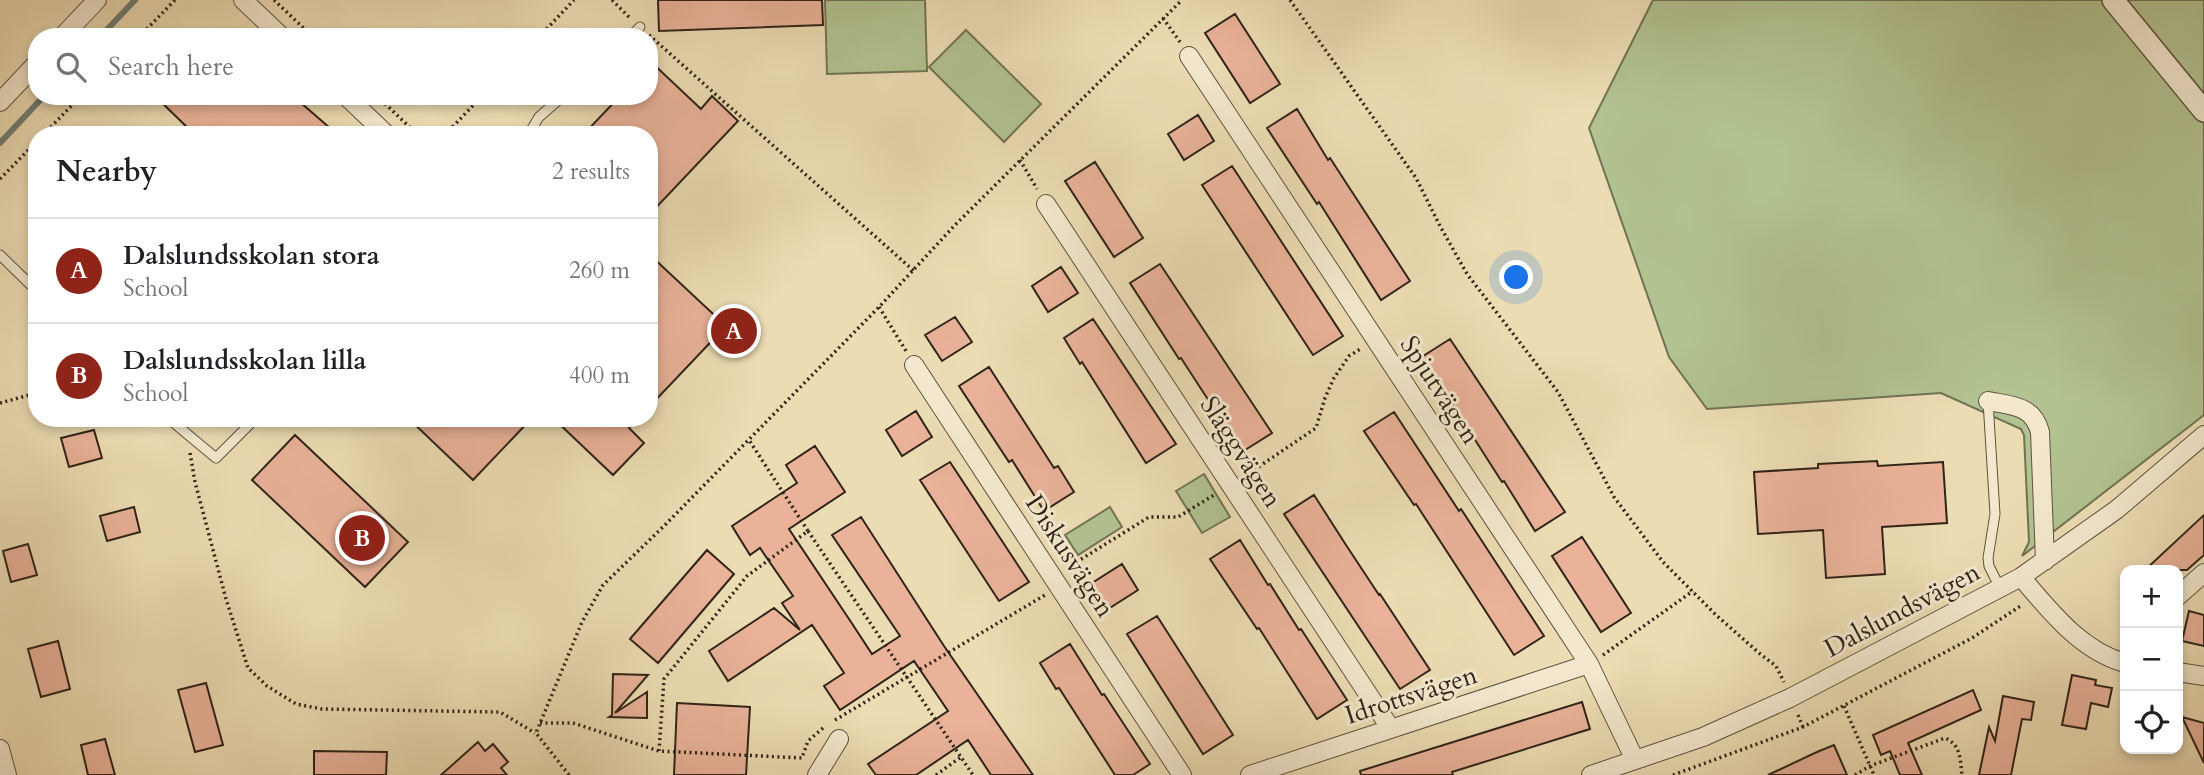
<!DOCTYPE html>
<html lang="en">
<head>
<meta charset="utf-8">
<style>
	body { margin:0; font-family:Cardo,serif; background:#f2f2f2; color:#202124 }
	.controls { position:absolute; right:21px; bottom:21px; display:grid; overflow:hidden; border-radius:14px; box-shadow:0 4px 10px #0003 }
	.controls button { width:63px; height:63px; display:grid; place-items:center; padding:0; border:0; border-bottom:2px solid #e0e0e0; background:#fff; color:#202124; font:35px sans-serif }
	.you { position:absolute; left:1517px; top:278px; width:24px; height:24px; margin:-18px; border:5px solid #fff; border-radius:50%; background:#1a73e8; box-shadow:0 0 0 10px #1a73e833 }
	.badge { display:grid; place-items:center; width:46px; height:46px; border-radius:50%; background:#8f2418; color:#fff; font-size:23px; font-weight:700 }
	.pin { position:absolute; translate:-50% -50%; border:4px solid #fff; box-shadow:0 2px 7px #0006 }
	.list { margin:0; padding:0; list-style:none }
	h2 { display:flex; justify-content:space-between; align-items:center; height:91px; margin:0; padding:0 28px; font-size:30px }
	h2 small { font-size:23px; font-weight:400; color:#757577 }
	.list li { display:grid; grid-template-columns:46px 1fr auto; gap:21px; align-items:center; box-sizing:border-box; height:105px; padding:0 28px; border-top:2px solid #e0e0e0 }
	.list b { display:block; font-size:26px; white-space:nowrap }
	.list p { margin:0; font-size:23px; white-space:nowrap; color:#757577 }
	.list em { font-size:23px; font-style:normal; color:#757577 }
	.icon { flex:none; width:38px; height:38px; fill:none; stroke:currentColor; stroke-width:2; stroke-linecap:round; stroke-linejoin:round }
	.map { position:relative; flex:none; width:2204px; height:775px; overflow:hidden }
	.search { position:absolute; background:#fff; box-shadow:0 4px 10px #0003; left:28px; top:28px; width:630px; height:77px; display:flex; align-items:center; gap:18px; box-sizing:border-box; padding:0 24px; border-radius:28px; color:#757577; font-size:26px }
	.panel { position:absolute; background:#fff; box-shadow:0 4px 10px #0003; left:28px; top:126px; width:630px; height:301px; border-radius:28px }
	.map>svg:first-child { display:block }
</style>
</head>
<body>
<div class="map">
<svg width="2204" height="775" viewBox="0 0 2204 775">
	<rect width="100%" height="100%" fill="#ecdcb3"/>
	<filter id="stains"><feTurbulence type="fractalNoise" baseFrequency=".00286" numOctaves="4"/><feColorMatrix values="0 0 0 0 .2 0 0 0 0 .09 0 0 0 0 .02 0 0 0 .5 -.17"/></filter>
	<radialGradient id="worn" r=".72"><stop offset=".6" stop-color="#630" stop-opacity="0"/><stop offset="1" stop-color="#630" stop-opacity=".3"/></radialGradient>
	<path fill="#b2c291" stroke="#707354" stroke-width="2" d="M825 0H925L927 71 827 74Z
		M1653 0H2204V415L2022 556 2029 542 2024 435 2021 429 1941 393 1707 409 1669 357 1589 128Z
		M966 30 1041 104 1004 142 929 67Z
		M1204 474 1230 517 1202 533 1176 491Z
		M1110 507 1122 527 1078 555 1065 535Z"/>
	<g fill="none" stroke-linecap="round" stroke-linejoin="round">
		<path stroke="#6f7e76" stroke-width="6" d="M100 37 135 0
			M0 143 44 96"/>
	</g>
	<path fill="#e9b299" stroke="#2f2418" stroke-width="2" d="M658 0H822L823 25 659 31Z
		M1235 14 1280 84 1250 103 1205 33Z
		M649 60 701 109 712 96 738 121 649 215V135H583L620 96H649Z
		M155 96H293L338 135H195Z
		M1297 109 1328 160 1330 158 1410 281 1381 300 1319 202 1317 204 1267 128Z
		M1198 115 1214 141 1184 160 1168 134Z
		M1095 162 1143 238 1114 257 1065 181Z
		M1232 166 1343 336 1313 355 1202 185Z
		M649 254 726 326 649 407Z
		M1160 264 1272 433 1242 452 1181 358 1179 359 1130 283Z
		M1061 267 1078 293 1048 312 1032 286Z
		M955 317 972 342 942 361 925 335Z
		M1093 319 1176 444 1146 463 1082 362 1080 364 1064 338Z
		M1450 339 1565 512 1535 531 1504 481 1502 482 1438 382 1436 384 1420 358Z
		M989 367 1054 468 1058 466 1074 492 1044 511 1012 460 1009 462 959 386Z
		M916 411 932 437 902 456 886 430Z
		M1394 412 1459 511 1461 509 1544 636 1514 655 1416 504 1414 505 1364 431Z
		M408 418H532L473 480Z
		M553 418H638L629 428 644 443 613 475Z
		M94 430 102 458 69 467 61 438Z
		M295 435 408 542 365 587 252 480Z
		M815 446 845 492 789 529 851 622 872 654 900 636 832 535 861 517 944 646 1033 775H991L968 740 916 775H876L868 764 948 711 914 661 840 710 824 686 844 673 812 625 728 681 709 651 774 608 800 630 782 603 793 596 760 548 750 555 732 526 797 483 786 465Z
		M1877 461 1878 466 1943 462 1947 523 1882 527 1885 574 1826 578 1823 530 1758 534 1754 472 1818 468V464Z
		M950 462 1029 582 999 601 920 480Z
		M1314 495 1346 545 1379 595 1380 594 1430 670 1400 689 1284 514Z
		M134 507 140 532 107 541 100 516Z
		M2204 515V555L2187 570H2145Z
		M1582 537 1631 613 1601 632 1552 556Z
		M1240 540 1268 585 1270 584 1299 630 1301 629 1347 700 1317 719 1259 628 1257 629 1210 559Z
		M28 544 37 575 11 582 3 551Z
		M707 550 734 574 658 663 630 639Z
		M1122 564 1138 590 1108 609 1092 583Z
		M2189 611 2204 615V646L2182 641Z
		M1157 616 1233 735 1203 754 1127 634Z
		M58 641 70 689 41 697 28 649Z
		M1070 644 1102 695 1104 694 1150 764 1133 775H1115L1059 688 1056 689 1040 663Z
		M613 674 648 675 615 713 647 692V718L609 717 612 715Z
		M2072 675 2096 680 2095 685 2112 688 2108 707 2091 703 2086 729 2062 725Z
		M206 683 223 745 195 752 178 690Z
		M1973 690 1981 710 1908 743 1922 775H1900L1890 751 1881 755 1873 735Z
		M2003 696 2034 702 2031 720 2022 719 2011 775H1979L1989 727 1995 741Z
		M1582 702 1590 729 1452 772 1453 775H1361L1360 771Z
		M677 703 750 707 746 775H674Z
		M2182 717 2204 723V763Z
		M105 739 115 775H88L81 745Z
		M478 742 485 751 493 744 508 762 501 768 507 775H441Z
		M1834 745 1847 775H1768L1817 752Z
		M314 751 387 752 386 775H314Z"/>
	<g fill="none" stroke-linecap="round" stroke-linejoin="round">
		<g stroke="#5e523f" stroke-width="11">
			<path id="service" d="M630 37 640 27
				M528 135 539 117 563 96
				M0 255 37 291
				M1988 401 1995 514 1988 558 1989 566 2000 588
				M168 418 216 458 256 418"/>
		</g>
		<g stroke="#5e523f" stroke-width="20">
			<path id="minor" d="M243 0 282 37
				M62 37 97 0
				M1189 56 1589 664 1635 760
				M346 96 387 135
				M0 102 37 63
				M1046 204 1391 729
				M914 365 1182 775
				M1988 401C2012 406 2033 405 2040 432L2045 561
				M2021 577C2050 611 2081 651 2125 663
				M2178 596 2204 573
				M2178 672 2204 676
				M0 749 7 775
				M817 775 839 739
				M1250 775 1589 664
				M1591 775 1703 737 1790 698 2021 577 2116 510 2204 435"/>
		</g>
		<g stroke="#5e523f" stroke-width="24">
			<path id="tertiary" d="M2113 0 2204 111"/>
		</g>
		<path stroke="#2f2418" stroke-width="3.5" stroke-dasharray="2 3.5" stroke-linecap="butt" d="M274 0 313 37
			M612 0 630 18
			M1290 0 1416 178 1440 226 1467 274 1558 392 1614 497 1663 562 1716 615 1759 653 1776 666 1784 682
			M1163 18 1180 42
			M649 35 914 271
			M139 37 175 0
			M539 37 574 0
			M377 96 418 135
			M43 135 81 96
			M445 135 482 96
			M1020 160 1037 189
			M0 179 37 141
			M879 307 906 351
			M0 403 37 393
			M190 453 195 482 226 599 248 668 267 686 296 704 322 709 500 712 535 733
			M1245 476 1316 428 1325 398 1334 378 1349 356 1362 348
			M808 531 973 775
			M1067 568 1149 517H1178L1214 495
			M1603 655 1693 591
			M1844 706 1874 775
			M1798 715 1803 727
			M835 720 1045 595
			M540 723H573L659 751 802 758 808 741 823 728
			M659 751 664 679 747 576 808 531 749 440
			M569 775 536 733 582 622 603 585 665 525 879 307 955 225 1182 0
			M936 775 961 757
			M1673 775 1803 727 1972 638 2022 605
			M1855 775 1870 766 1945 738C1961 745 1960 759 1962 775"/>
		<use href="#service" stroke="#f3e8ce" stroke-width="9"/>
		<use href="#minor" stroke="#f3e8ce" stroke-width="18"/>
		<use href="#tertiary" stroke="#f3e8ce" stroke-width="21"/>
	</g>
	<g text-anchor="middle" dominant-baseline="central" stroke-width="6" stroke-linejoin="round" paint-order="stroke">
		<g font-size="26" fill="#2f2418" stroke="#f3e8ce">
			<text transform="translate(1440 390) rotate(57)">Spjutvägen</text>
			<text transform="translate(1241 452) rotate(57)">Släggvägen</text>
			<text transform="translate(1070 556) rotate(57)">Diskusvägen</text>
			<text transform="translate(1902 610) rotate(-28)">Dalslundsvägen</text>
			<text transform="translate(1411 695) rotate(-18)">Idrottsvägen</text>
		</g>
	</g>
	<rect width="100%" height="100%" filter="url(#stains)"/>
	<rect width="100%" height="100%" fill="url(#worn)"/>
</svg>
<div class="controls">
<button>+</button>
<button>−</button>
<button><svg class="icon" aria-label="locate" viewBox="0 0 24 24"><circle cx="12" cy="12" r="6"/><path d="M12 2v4M12 18v4M2 12h4M18 12h4"/></svg></button>
</div>
<div class="you"></div>
<div class="pin badge" style="left:734px;top:331px">A</div>
<div class="pin badge" style="left:362px;top:538px">B</div>
<div class="search"><svg class="icon" aria-label="search" viewBox="0 0 24 24"><circle cx="10" cy="10" r="6"/><path d="M15 15l6 6"/></svg>Search here</div>
<section class="panel">
<h2>Nearby<small>2 results</small></h2>
<ul class="list">
<li><span class="badge">A</span><div><b>Dalslundsskolan stora</b><p>School</p></div><em>260 m</em></li>
<li><span class="badge">B</span><div><b>Dalslundsskolan lilla</b><p>School</p></div><em>400 m</em></li>
</ul>
</section>
</div>
</body>
</html>
